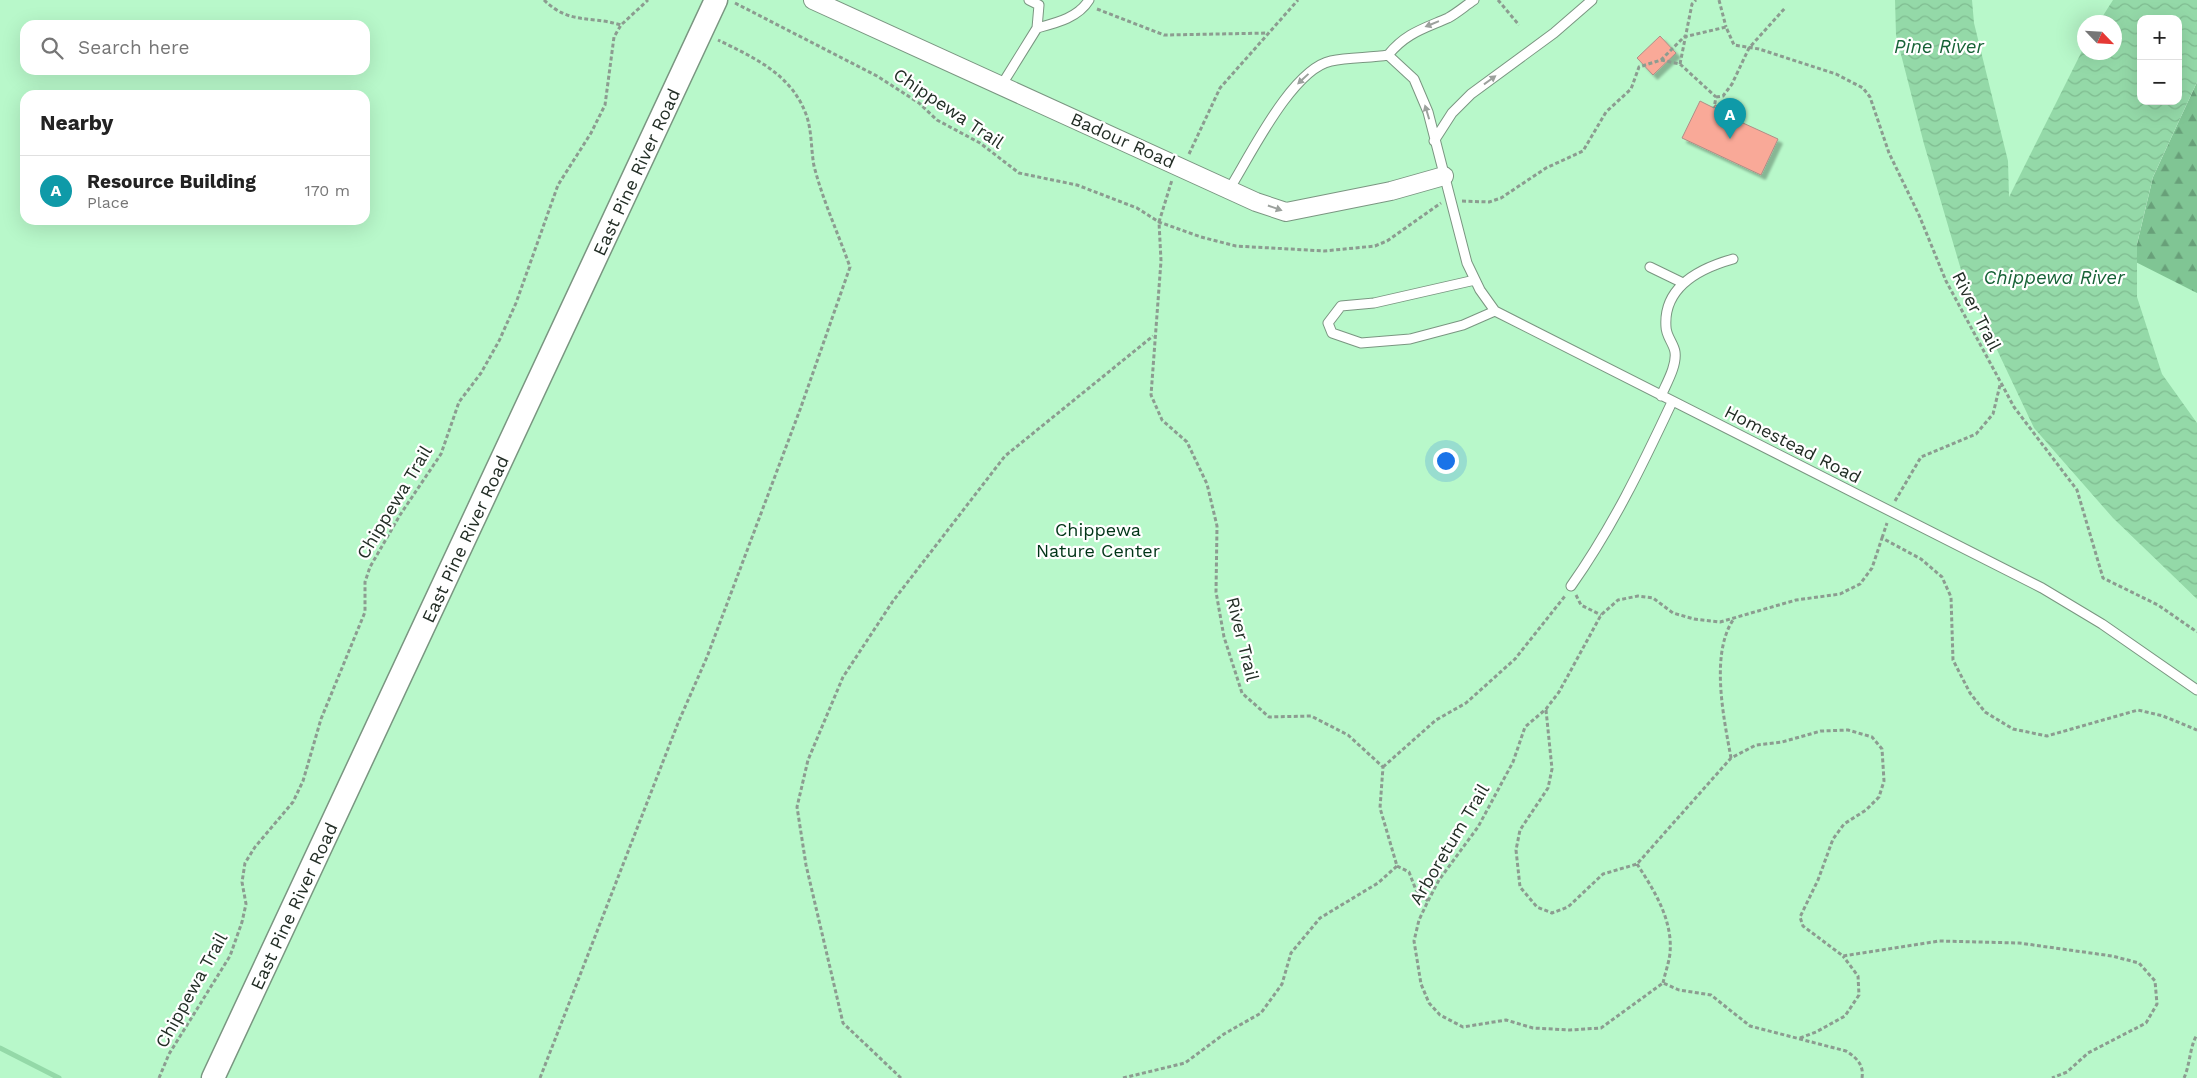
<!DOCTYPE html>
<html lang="en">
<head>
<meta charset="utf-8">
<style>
	body { margin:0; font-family:"Work Sans",sans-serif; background:#f6f6f6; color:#222 }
	.controls { position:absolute; right:15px; top:15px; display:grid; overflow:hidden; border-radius:10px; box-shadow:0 5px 20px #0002 }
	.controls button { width:45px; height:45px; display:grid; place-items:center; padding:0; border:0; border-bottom:1px solid #e0e0e0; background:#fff; color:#222; font:25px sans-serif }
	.compass { position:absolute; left:2077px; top:15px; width:45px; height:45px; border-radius:50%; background:#fff; box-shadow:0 5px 20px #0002; rotate:115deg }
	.you { position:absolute; left:1445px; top:460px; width:18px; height:18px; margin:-12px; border:4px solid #fff; border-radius:50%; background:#1a73e8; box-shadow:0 0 0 8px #1a73e833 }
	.badge { display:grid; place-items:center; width:32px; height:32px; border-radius:50%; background:#d3482e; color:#fff; font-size:16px; font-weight:700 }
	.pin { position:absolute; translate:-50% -41px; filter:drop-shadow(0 1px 2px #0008) }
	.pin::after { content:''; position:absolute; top:26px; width:18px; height:15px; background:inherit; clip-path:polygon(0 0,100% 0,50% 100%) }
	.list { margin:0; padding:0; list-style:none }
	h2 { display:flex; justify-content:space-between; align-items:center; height:65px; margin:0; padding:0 20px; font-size:21px }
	h2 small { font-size:16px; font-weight:400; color:#767676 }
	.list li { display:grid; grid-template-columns:32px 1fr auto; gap:15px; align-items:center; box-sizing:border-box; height:70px; padding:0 20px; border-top:1px solid #e0e0e0 }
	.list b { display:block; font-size:19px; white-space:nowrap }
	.list p { margin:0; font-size:16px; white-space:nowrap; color:#767676 }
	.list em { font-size:16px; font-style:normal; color:#767676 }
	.icon { flex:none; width:28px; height:28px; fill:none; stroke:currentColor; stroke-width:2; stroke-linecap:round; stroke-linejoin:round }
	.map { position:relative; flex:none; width:2197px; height:1078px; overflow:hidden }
	.search { position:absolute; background:#fff; box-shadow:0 5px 20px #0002; left:20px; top:20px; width:350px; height:55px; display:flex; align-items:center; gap:12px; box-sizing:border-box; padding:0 18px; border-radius:15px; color:#767676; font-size:19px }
	.panel { position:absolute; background:#fff; box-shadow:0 5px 20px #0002; left:20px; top:90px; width:350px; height:135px; border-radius:15px }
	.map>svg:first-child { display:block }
</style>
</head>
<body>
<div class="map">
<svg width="2197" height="1078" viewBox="0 0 2197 1078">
	<defs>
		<pattern id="forest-firs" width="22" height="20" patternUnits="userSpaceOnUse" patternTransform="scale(1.25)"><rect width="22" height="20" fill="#80c594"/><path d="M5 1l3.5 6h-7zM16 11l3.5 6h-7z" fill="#68a079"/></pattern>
		<pattern id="water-waves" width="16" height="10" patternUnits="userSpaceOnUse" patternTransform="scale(1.25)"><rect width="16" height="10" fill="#94d9a8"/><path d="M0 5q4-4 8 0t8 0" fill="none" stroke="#7fbb90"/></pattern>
		<filter id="shadow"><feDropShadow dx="4.5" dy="4.5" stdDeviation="1" flood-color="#0004"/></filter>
	</defs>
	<rect width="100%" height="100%" fill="#ecfff1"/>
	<path fill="url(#forest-firs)" d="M2197 82V423L2137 297V244L2153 177Z"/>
	<path fill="#b8f8ca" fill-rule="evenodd" d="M0 0H2197L2178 19 2084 22V52L2009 198 2197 293V1078H0ZM25 25H365V70H25ZM25 95H365V220H25Z"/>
	<path fill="url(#water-waves)" fill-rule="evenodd" d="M1895 0H1972L1974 23 2008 161 2009 197 2084 47V52H2114V22H2099L2113 0H2197V82L2153 177 2137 244V297L2162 374 2197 423V599L2113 518 2034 428 1964 280 1924 144 1896 35ZM2141 19H2178V101H2141Z"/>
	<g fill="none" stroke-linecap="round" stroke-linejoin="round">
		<path stroke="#94d9a8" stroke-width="5" d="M0 1048 59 1078"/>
	</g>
	<path fill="#f9a998" stroke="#b08d86" filter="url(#shadow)" d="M1660 36 1676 53 1653 75 1637 58Z
		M1700 101 1714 108 1715 105 1734 114 1732 118 1778 139 1761 175 1682 138Z"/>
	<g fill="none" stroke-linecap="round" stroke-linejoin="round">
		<g stroke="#7a9681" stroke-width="11">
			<path id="service" d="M1029 0 1039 5 1037 28
				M1388 55C1406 33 1423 29 1448 18 1457 13 1465 6 1474 0
				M1001 86 1037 28C1056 23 1078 18 1089 0
				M1434 141 1452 113 1471 94 1554 33 1592 0
				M1230 188C1250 156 1292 69 1331 61 1349 57 1370 58 1388 55L1414 79 1428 112 1467 263 1480 290 1495 311 2042 588 2102 624 2197 690
				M1650 267 1683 283
				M1475 280 1374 303 1341 306 1328 323 1332 333 1361 343 1410 339 1463 325 1495 311
				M1661 396C1666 384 1677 366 1675 352 1674 344 1666 336 1666 327 1663 286 1701 268 1733 259
				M1571 586C1612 528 1642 466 1672 402"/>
		</g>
		<g stroke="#7a9681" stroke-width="20">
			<path id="minor" d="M813 0 1256 202 1286 212 1391 191 1444 176"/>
		</g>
		<g stroke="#7a9681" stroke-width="25">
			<g id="tertiary">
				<path id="s1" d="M213 1078 716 0"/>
			</g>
		</g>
		<path stroke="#8c9c90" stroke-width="3" stroke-dasharray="4 2.5" stroke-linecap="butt" d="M544 0C570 25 588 15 621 25
			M1498 0 1519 25
			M1719 0 1726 27
			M735 3 877 76 919 103 937 120 980 143 1019 173 1077 185 1137 208 1159 222 1201 237 1236 246 1324 251 1375 246 1387 241 1441 203
			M1097 9 1164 35 1268 33
			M1661 60 1680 64 1716 97 1714 108
			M1680 64 1692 4 1696 0
			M1716 97 1723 96 1732 84 1749 48 1785 8
			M1189 154 1220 88 1298 0
			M1462 201 1489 202 1501 198 1546 168 1583 151 1606 112 1631 89 1639 67 1661 60 1684 37 1726 27 1734 45 1759 49 1836 74 1863 88 1870 97 1889 153 1919 215 1946 281 2014 407 2077 490 2103 578 2158 605 2197 632
			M1895 501 1921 457 1976 434 1993 414 2000 385
			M1882 538 1887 523
			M1576 595 1581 605 1601 615
			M1546 710 1552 769 1548 788 1520 830 1516 850 1520 887 1537 907 1552 913 1568 907 1603 874 1637 864 1731 758 1756 745 1782 742 1821 731 1848 730 1872 737 1882 749 1884 781 1879 797 1866 810 1844 824 1833 839 1818 880 1800 917 1803 926 1843 956 1939 941 2019 943 2112 956 2139 963 2155 981 2157 1004 2146 1023 2088 1053 2067 1072 2052 1078
			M1731 758C1724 719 1710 655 1733 620
			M1383 767 1436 720 1466 703 1515 659 1565 596
			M1637 864C1654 890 1673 920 1670 953 1669 963 1665 973 1663 983
			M1397 866 1409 872 1416 890 1428 901
			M1800 1038 1816 1032 1845 1016 1859 995 1858 976 1843 956
			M159 1078 169 1054 230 956 242 922 246 904 242 882 245 863 255 847 293 802 303 781 321 719 365 612V582L370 567 400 515 441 454 459 402 481 373 499 341 516 303 558 185 591 133 605 105 614 37 621 25 648 0
			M540 1078 678 723 707 657 801 407 850 267C838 233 823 201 814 166 811 150 812 133 807 117 793 75 755 58 718 40
			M901 1078 843 1023 806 865 797 807 808 760 843 677 893 601 1005 456 1153 336
			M1123 1078 1185 1063 1224 1034 1261 1013 1282 984 1291 953 1320 918 1378 883 1397 866 1380 808 1383 767 1348 735 1311 716 1269 717 1242 693 1224 637 1216 592 1217 526 1207 484 1187 442 1162 420 1151 395 1161 261 1159 222 1172 180
			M1862 1078C1864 1065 1857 1058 1846 1051L1750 1026 1711 995 1679 990 1663 983 1601 1028 1570 1030 1533 1028 1506 1020 1463 1027 1440 1015 1429 1003 1421 984 1414 941 1419 920 1428 901 1439 880 1478 827 1513 762 1525 727 1546 709 1559 692 1601 615 1618 600 1638 596 1653 598 1673 613 1694 619 1720 622 1796 600 1840 594 1860 584 1872 568 1882 538 1921 559 1942 577 1951 597 1953 660 1970 693 1985 712 2013 729 2047 736 2138 710 2163 716 2197 730
			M2184 1078C2190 1065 2190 1045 2197 1035"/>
		<use href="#service" stroke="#fff" stroke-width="9"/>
		<use href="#minor" stroke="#fff" stroke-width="18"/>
		<use href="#tertiary" stroke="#fff" stroke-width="22"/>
	</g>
	<defs><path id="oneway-solid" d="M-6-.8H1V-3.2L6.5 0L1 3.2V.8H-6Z" transform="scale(1.25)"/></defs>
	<g fill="#9ca19d">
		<use href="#oneway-solid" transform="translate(1432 24) rotate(158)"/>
		<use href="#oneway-solid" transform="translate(1303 79) rotate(137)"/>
		<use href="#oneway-solid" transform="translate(1490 80) rotate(-36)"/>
		<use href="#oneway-solid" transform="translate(1427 112) rotate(-107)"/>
		<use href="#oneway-solid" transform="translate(1275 208) rotate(19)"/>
	</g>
	<g text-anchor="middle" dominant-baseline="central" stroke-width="4.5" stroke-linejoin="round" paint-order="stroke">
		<g font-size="18" fill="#232e26" stroke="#fff">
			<text transform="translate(949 108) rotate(34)">Chippewa Trail</text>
			<text transform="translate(1123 140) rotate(24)">Badour Road</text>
			<text stroke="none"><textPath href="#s1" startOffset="1000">East Pine River Road</textPath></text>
			<text transform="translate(1977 311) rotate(63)">River Trail</text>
			<text transform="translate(1793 444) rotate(27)">Homestead Road</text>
			<text transform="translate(394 502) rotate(-59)">Chippewa Trail</text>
			<text stroke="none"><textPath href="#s1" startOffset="595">East Pine River Road</textPath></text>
			<text transform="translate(1243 639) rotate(76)">River Trail</text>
			<text transform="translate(1449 844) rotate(-59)">Arboretum Trail</text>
			<text stroke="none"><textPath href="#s1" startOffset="190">East Pine River Road</textPath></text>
			<text transform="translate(191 990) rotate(-61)">Chippewa Trail</text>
		</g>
		<g font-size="18" fill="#003517" stroke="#fff">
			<text x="1098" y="529">Chippewa<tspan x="1098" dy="21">Nature Center</tspan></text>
		</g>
		<g font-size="19" font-style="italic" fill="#176337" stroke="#fff">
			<text x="1939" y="46">Pine River</text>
			<text x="2054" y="277">Chippewa River</text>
		</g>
	</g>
</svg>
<div class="controls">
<button>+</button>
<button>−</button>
</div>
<svg class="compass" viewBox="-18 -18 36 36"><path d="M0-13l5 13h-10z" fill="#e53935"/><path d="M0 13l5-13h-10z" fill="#767676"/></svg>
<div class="you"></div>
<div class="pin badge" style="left:1730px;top:139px;background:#0f9aa8">A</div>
<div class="search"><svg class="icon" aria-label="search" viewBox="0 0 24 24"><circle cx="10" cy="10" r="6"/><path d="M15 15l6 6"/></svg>Search here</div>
<section class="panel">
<h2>Nearby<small></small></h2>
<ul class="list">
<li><span class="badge" style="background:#0f9aa8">A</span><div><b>Resource Building</b><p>Place</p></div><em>170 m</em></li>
</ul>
</section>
</div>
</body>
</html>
